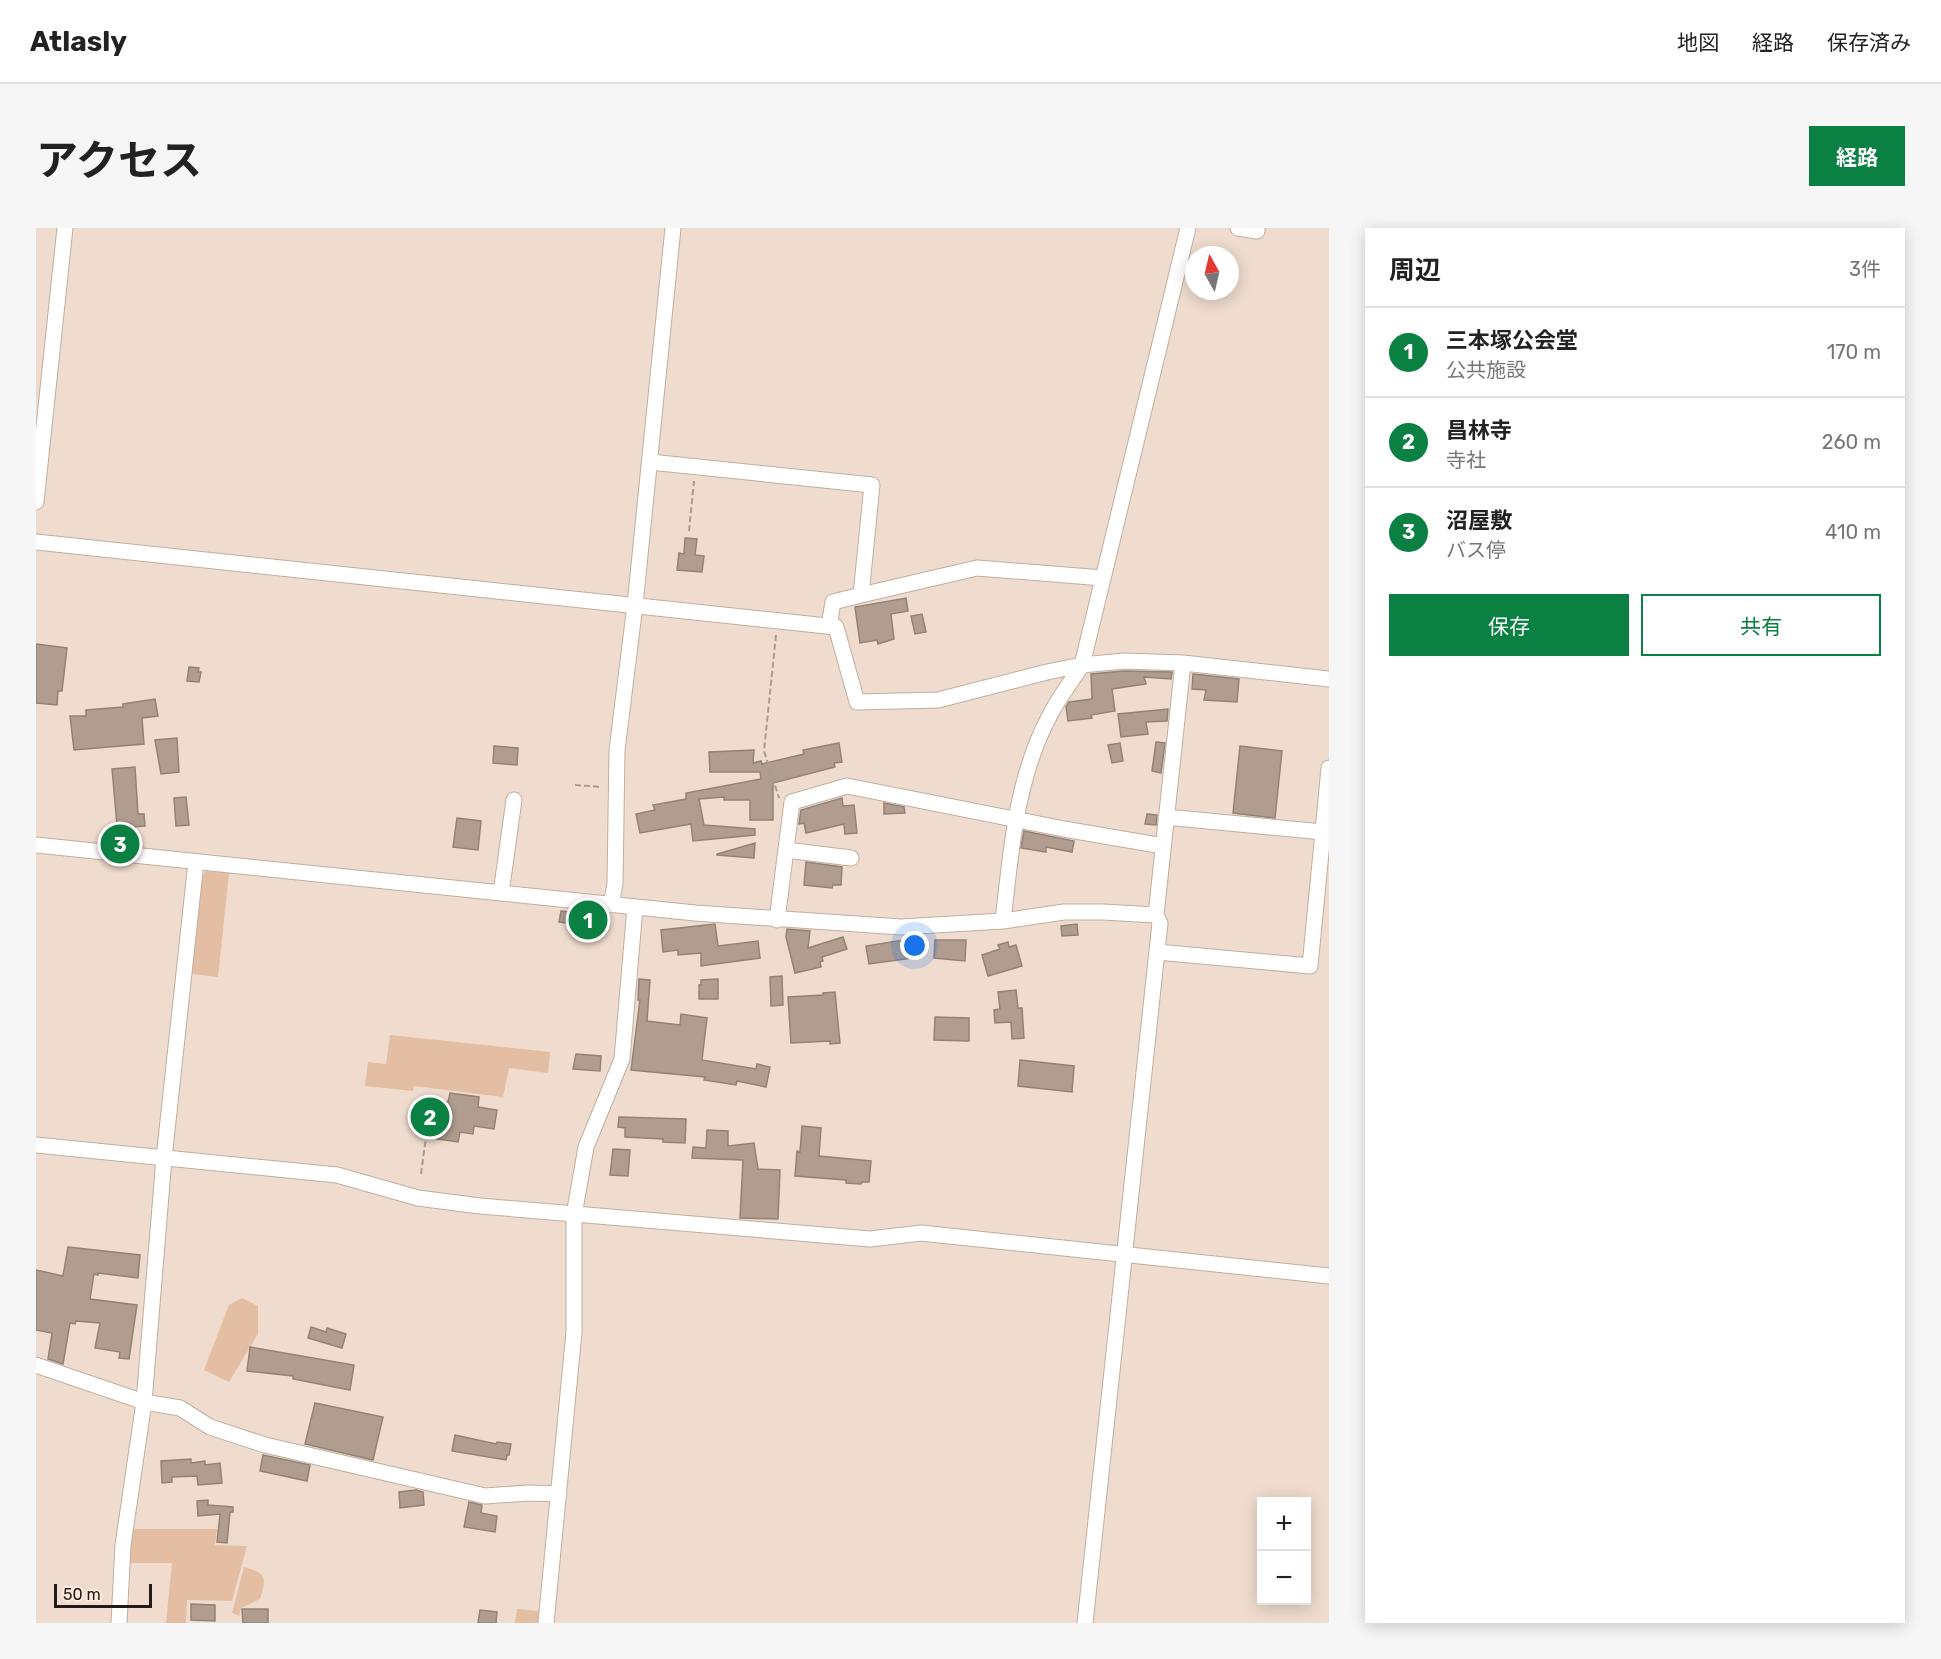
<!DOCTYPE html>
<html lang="ja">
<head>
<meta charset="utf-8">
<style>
	body { margin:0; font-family:Rubik,"Noto Sans JP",sans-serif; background:#f6f6f6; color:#222 }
	.controls { position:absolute; right:18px; bottom:18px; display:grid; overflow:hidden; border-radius:0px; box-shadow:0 3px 15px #0003 }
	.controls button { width:54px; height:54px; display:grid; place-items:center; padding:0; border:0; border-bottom:2px solid #e0e0e0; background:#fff; color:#222; font:30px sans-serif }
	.compass { position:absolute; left:1149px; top:18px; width:54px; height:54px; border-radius:50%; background:#fff; box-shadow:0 3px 15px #0003; rotate:352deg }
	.scale { position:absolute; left:18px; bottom:15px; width:98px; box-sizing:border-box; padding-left:6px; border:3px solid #211a15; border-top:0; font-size:16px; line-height:21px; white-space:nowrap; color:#211a15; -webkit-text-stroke:4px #fde9db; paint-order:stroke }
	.you { position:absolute; left:879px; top:718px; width:21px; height:21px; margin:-15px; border:4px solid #fff; border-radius:50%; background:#1a73e8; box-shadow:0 0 0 9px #1a73e833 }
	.badge { display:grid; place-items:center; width:39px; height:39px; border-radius:50%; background:#0b8043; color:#fff; font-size:20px; font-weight:700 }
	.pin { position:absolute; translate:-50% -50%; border:3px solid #fff; box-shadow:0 2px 6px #0006 }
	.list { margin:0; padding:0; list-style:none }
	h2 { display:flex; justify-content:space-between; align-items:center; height:78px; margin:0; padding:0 24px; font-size:26px }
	h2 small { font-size:20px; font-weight:400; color:#767676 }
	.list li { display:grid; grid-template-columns:39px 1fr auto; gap:18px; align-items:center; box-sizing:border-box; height:90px; padding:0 24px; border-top:2px solid #e0e0e0 }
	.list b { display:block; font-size:22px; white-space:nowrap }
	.list p { margin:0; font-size:20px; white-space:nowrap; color:#767676 }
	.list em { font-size:20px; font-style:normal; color:#767676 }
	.actions { display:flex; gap:12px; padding:18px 24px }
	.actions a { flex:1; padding:14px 0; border:2px solid #0b8043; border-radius:0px; text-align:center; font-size:21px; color:#0b8043 }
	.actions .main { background:#0b8043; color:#fff }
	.map { position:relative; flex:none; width:1293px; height:1395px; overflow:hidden; border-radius:0px }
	header { display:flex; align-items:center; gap:36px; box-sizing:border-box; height:84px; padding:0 30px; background:#fff; border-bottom:2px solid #e0e0e0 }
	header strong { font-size:28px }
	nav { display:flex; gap:33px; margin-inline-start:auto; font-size:21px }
	.intro { display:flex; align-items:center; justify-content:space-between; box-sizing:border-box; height:144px; padding:0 36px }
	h1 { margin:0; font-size:42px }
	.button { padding:15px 27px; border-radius:0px; background:#0b8043; color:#fff; font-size:21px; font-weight:700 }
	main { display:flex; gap:36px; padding:0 36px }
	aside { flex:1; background:#fff; border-radius:0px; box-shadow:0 3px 15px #0003 }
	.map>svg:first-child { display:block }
</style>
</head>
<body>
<header>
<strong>Atlasly</strong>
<nav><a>地図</a><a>経路</a><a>保存済み</a></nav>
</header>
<div class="intro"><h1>アクセス</h1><a class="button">経路</a></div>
<main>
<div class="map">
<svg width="1293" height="1395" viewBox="0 0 1293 1395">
	<rect width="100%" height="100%" fill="#efdcce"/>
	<path fill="#e3bea2" d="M170 643 193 645 182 749 156 746 167 647Z
		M354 807 514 824 512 845 473 840 467 869 378 858 377 863 329 858 332 834 350 836Z
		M206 1070 222 1078V1106L193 1154 168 1142 193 1077Z
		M95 1301H181L179 1317 211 1318 196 1373 151 1372 150 1395H130L136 1335H93Z
		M208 1339C230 1345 231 1349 224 1371L205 1380 203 1388 196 1385Z
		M481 1381 503 1383 502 1395H479Z"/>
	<path fill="#b09d90" stroke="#948275" stroke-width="1.5" d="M649 310 661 311 659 327 668 328 666 344 641 342 643 325 648 326Z
		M870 370 872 383 855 386 858 411 842 416 841 412 824 415 819 379Z
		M886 386 890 404 879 406 875 388Z
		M0 416 31 420 26 463H22L21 477 0 475Z
		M153 439 163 440 162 444H165L163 454 151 453Z
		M1088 443 1136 444 1135 451 1108 449 1110 456 1076 461 1079 483 1055 487 1056 490 1032 493 1030 479 1033 474 1056 471 1055 446Z
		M1157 446 1203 451 1201 474 1168 472 1170 462 1156 461Z
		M119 471 122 488 106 490 108 516 38 522 34 488H50V482L87 479V476Z
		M1132 481 1131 493 1110 494 1112 506 1085 509 1082 486Z
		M141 510 143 544 125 546 119 512Z
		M1120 514 1129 515 1125 545 1116 543Z
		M803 515 806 534 798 535 799 539 737 555V592H714V572H688V569L663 571 668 597 719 601V607L657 613 655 596 604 605 600 586 619 582 617 577 650 571V565L725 551 724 544H674L673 524 718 522 717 535 725 533 726 536 768 526 767 522Z
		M1084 515 1087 533 1076 535 1072 517Z
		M458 518 482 520 481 537 457 535Z
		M1204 518 1246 523 1239 590 1197 585Z
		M99 539 102 586H108L109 598 96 599V596L81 597 76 541Z
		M150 569 153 597 140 598 138 570Z
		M806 570 807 578 818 577 821 605 809 606 808 596 770 605 768 595 763 596 765 582Z
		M848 575 868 579 869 585 848 586Z
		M1111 586 1121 587 1120 597 1109 596Z
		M421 590 445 593 442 622 417 619Z
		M988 603 1038 613 1036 624 1010 619V624L985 620Z
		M719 615 718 630 681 627V626Z
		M770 634 806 639 805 657H797L796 660 768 657Z
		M525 683 567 688 566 699 523 694Z
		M679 696 682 718 722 713 724 730 665 738V725L642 727V722L627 724 625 702Z
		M1041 696 1042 707 1026 708 1025 698Z
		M751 701 774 703 772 720 807 709 811 721 786 729 787 733 784 734 785 739 759 745 750 709Z
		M873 711 876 730 833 736 830 718Z
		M899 712H930L929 733 898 730Z
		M972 714 973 719 980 717 986 738 952 748 946 727 964 721 962 717Z
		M746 748 747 777 735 778 734 749Z
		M603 751 614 752 611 793 644 797 645 786 671 790 666 832 720 841 721 836 734 839 730 859 701 853 700 857 668 852 669 849 595 842 604 772H602Z
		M682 751V771H663V757H665V752Z
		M980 762 982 780H986L988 810 976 811 975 794 959 795 958 782 964 781 962 764Z
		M799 764 804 815 794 816V813L755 815 752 769 787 767V765Z
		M899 789 933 790V813L898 812Z
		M540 826 565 828 564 843 537 841Z
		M984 832 1038 838 1036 864 982 858Z
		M414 865 443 869 442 879 461 882 458 901 438 898 437 906 424 904 422 914 401 911 402 908 386 905 387 902 375 900 382 871 412 874Z
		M583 889 650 891 649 915 627 914V911L589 909V900L582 899Z
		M766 898 785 900 783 928 835 933 833 954H826L825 956 810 955V952L759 948 761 923 764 924Z
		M671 902 692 903V918L718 915 722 941 744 942 742 991 704 990 707 932 656 930 657 919 670 920Z
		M577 921 594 922 592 948 574 947Z
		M32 1019 104 1027 102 1050 62 1045V1047L58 1046 54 1071 101 1077 93 1131 83 1130 84 1124 59 1120 64 1095 40 1093 39 1096 34 1095 27 1136 12 1131 16 1105 0 1102V1042L27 1048Z
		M275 1099 290 1104 291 1100 310 1106 306 1120 272 1110Z
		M214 1119 318 1137 314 1162 257 1151V1148L211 1143Z
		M279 1175 347 1189 337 1232 269 1216Z
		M419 1207 460 1216 461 1214 475 1216 473 1227H471L470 1232 416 1223Z
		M227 1227 274 1237 271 1253 224 1243Z
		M155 1231V1235L169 1233V1237L184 1235 186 1255 162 1257 161 1248 136 1249V1254L126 1255 125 1233Z
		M380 1262 387 1264 388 1277 364 1280 363 1264Z
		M172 1272V1277L197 1279V1284H194L191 1315 181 1314 184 1286 162 1288 161 1273Z
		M433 1274 446 1277 445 1285 461 1288 459 1304 428 1299Z
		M155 1376 179 1377V1393L155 1392Z
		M206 1381H232V1395H207Z
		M444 1382 461 1384 460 1395H442Z"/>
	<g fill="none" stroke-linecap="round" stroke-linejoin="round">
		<g stroke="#c0aea0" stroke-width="17">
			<path id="minor" d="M1202 0 1221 3V0
				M614 234 836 257 825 367 941 340 1067 350
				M0 274 29 0
				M0 314 800 399 821 474 902 472 1011 444 1046 437 1088 433 1147 435 1120 687 1124 695 1049 1395
				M793 398 797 374 825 367
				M1147 435 1293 451
				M1130 589 1287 604 1293 540
				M0 617 659 685 865 699 967 693C975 623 980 550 1014 487 1023 469 1036 453 1046 437L1152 0
				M750 622 815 630
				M465 665 478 572
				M575 677 579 656 581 522 599 377 637 0
				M741 692 756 574 811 558 1028 601 1127 618
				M967 693 1028 684H1067L1120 687
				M1121 724 1274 738 1287 604
				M0 917 301 947 382 970 444 978 834 1011 885 1005 1293 1048
				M0 1137 108 1174 144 1180 174 1199 229 1217 449 1268 492 1265 523 1266
				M83 1395 87 1317 108 1174 128 930 160 634
				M510 1395 538 1104V987L550 919 586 831 599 679"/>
		</g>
		<path stroke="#aa9b90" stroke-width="2" stroke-dasharray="6 3" stroke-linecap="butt" d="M653 303 658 253
			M740 407 728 523 743 570
			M539 557 566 559
			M385 946 390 909"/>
		<use href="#minor" stroke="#fff" stroke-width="15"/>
	</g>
</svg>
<div class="controls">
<button>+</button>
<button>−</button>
</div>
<svg class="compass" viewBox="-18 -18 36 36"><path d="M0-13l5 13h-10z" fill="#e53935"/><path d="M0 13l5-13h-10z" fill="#767676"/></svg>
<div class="scale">50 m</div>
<div class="you"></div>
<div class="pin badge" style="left:552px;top:692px">1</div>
<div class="pin badge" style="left:394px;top:889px">2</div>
<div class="pin badge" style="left:84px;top:616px">3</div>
</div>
<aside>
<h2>周辺<small>3件</small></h2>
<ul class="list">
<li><span class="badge">1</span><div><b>三本塚公会堂</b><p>公共施設</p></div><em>170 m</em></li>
<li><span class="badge">2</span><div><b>昌林寺</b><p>寺社</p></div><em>260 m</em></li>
<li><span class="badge">3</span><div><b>沼屋敷</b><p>バス停</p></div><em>410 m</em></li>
</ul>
<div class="actions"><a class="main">保存</a><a>共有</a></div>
</aside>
</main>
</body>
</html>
